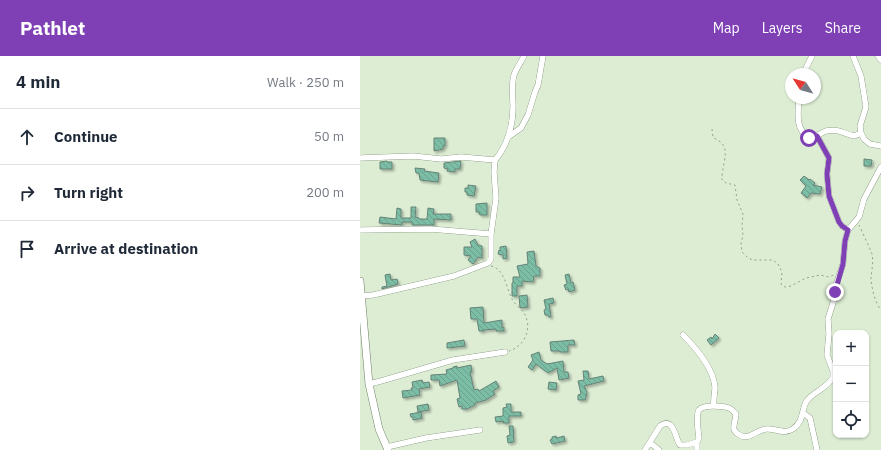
<!DOCTYPE html>
<html lang="en">
<head>
<meta charset="utf-8">
<style>
	body { margin:0; font-family:"IBM Plex Sans",sans-serif; background:#f6f6f7; color:#1f2937 }
	.controls { position:absolute; right:12px; bottom:12px; display:grid; overflow:hidden; border-radius:8px; box-shadow:0 1px 3px #0004 }
	.controls button { width:36px; height:36px; display:grid; place-items:center; padding:0; border:0; border-bottom:1px solid #e0e1e3; background:#fff; color:#1f2937; font:20px sans-serif }
	.compass { position:absolute; left:425px; top:12px; width:36px; height:36px; border-radius:50%; background:#fff; box-shadow:0 1px 3px #0004; rotate:306deg }
	.stop { position:absolute; width:12px; height:12px; margin:-9px; border:3px solid #7f40b5; border-radius:50%; background:#fff }
	.stop.end { background:#7f40b5; border-color:#fff; box-shadow:0 1px 4px #0008 }
	.list { margin:0; padding:0; list-style:none }
	h2 { display:flex; justify-content:space-between; align-items:center; height:52px; margin:0; padding:0 16px; font-size:17px }
	h2 small { font-size:13px; font-weight:400; color:#747a83 }
	.list li { display:grid; grid-template-columns:26px 1fr auto; gap:12px; align-items:center; box-sizing:border-box; height:56px; padding:0 16px; border-top:1px solid #e0e1e3 }
	.list b { display:block; font-size:15px; white-space:nowrap }
	.list em { font-size:13px; font-style:normal; color:#747a83 }
	.icon { flex:none; width:22px; height:22px; fill:none; stroke:currentColor; stroke-width:2; stroke-linecap:round; stroke-linejoin:round }
	.map { position:relative; flex:none; width:521px; height:394px; overflow:hidden }
	header { display:flex; align-items:center; gap:24px; box-sizing:border-box; height:56px; padding:0 20px; background:#7f40b5; color:#fff }
	header strong { font-size:19px }
	nav { display:flex; gap:22px; margin-inline-start:auto; font-size:14px }
	main { display:flex }
	aside { flex:1; background:#fff }
	.map>svg:first-child { display:block }
</style>
</head>
<body>
<header>
<strong>Pathlet</strong>
<nav><a>Map</a><a>Layers</a><a>Share</a></nav>
</header>
<main>
<aside>
<h2>4 min<small>Walk · 250 m</small></h2>
<ul class="list">
<li><svg class="icon" aria-label="ahead" viewBox="0 0 24 24"><path d="M12 20V5M6 11l6-6 6 6"/></svg><div><b>Continue</b></div><em>50 m</em></li>
<li><svg class="icon" aria-label="right" viewBox="0 0 24 24"><path d="M7 20v-9h11M14 6l5 5-5 5"/></svg><div><b>Turn right</b></div><em>200 m</em></li>
<li><svg class="icon" aria-label="arrive" viewBox="0 0 24 24"><path d="M6 21V4h12l-3 4 3 4H6"/></svg><div><b>Arrive at destination</b></div></li>
</ul>
</aside>
<div class="map">
<svg width="521" height="394" viewBox="0 0 521 394">
	<defs>
		<pattern id="building-back-hatch" width="6" height="6" patternUnits="userSpaceOnUse"><rect width="6" height="6" fill="#7cbda5"/><path d="M-1 5l2 2M0 0l6 6M5-1l2 2" fill="none" stroke="#6aa28d"/></pattern>
		<filter id="shadow"><feDropShadow dx="2" dy="2" stdDeviation="1" flood-color="#0004"/></filter>
	</defs>
	<rect width="100%" height="100%" fill="#dcedd3"/>
	<path fill="url(#building-back-hatch)" stroke="#658377" filter="url(#shadow)" d="M74 82H85V90H83V93L74 95Z
		M504 103 512 104 511 110H504Z
		M27 105V106H32V113H20V106Z
		M101 105 100 113H95V116L87 115 88 113 84 112V107Z
		M55 112 65 113 64 115 79 117 78 126 60 124 59 117H56Z
		M444 120 449 124 450 123 455 127 453 129 462 131 460 138 451 137 447 142 441 137 446 130 440 124Z
		M108 129 116 130 114 140 107 139V136H105V132H108Z
		M127 147V159H120L119 156H116V148Z
		M51 151H56L55 161 59 162V163H67L68 152 74 153 73 158H91V164L74 163V169H52V166H42V169L19 167 20 161 36 163 37 152 41 153V162H51Z
		M115 183 118 189 122 190V202L118 201 113 208 108 204 111 200 104 199V191H112L110 186Z
		M146 190 147 202 143 203V199L138 198 139 194 140 195V191Z
		M174 195 176 210 180 212V220H174L173 226 162 225V230H157V240H152V227H153V221H160L157 210 168 208 167 196Z
		M30 218 31 224 37 223 38 228 22 233V231L27 230 25 219Z
		M209 218 211 227 213 226 215 234 209 236 208 233 206 234 204 229 207 228 205 219Z
		M167 239 168 251 160 252 159 240Z
		M193 242 194 247 189 248 191 261H189L188 259H185L184 254 186 253 184 244Z
		M123 251 124 267 142 264V272L144 271V275H136V273L123 274 124 275H119L117 263H111L110 252Z
		M355 278 359 282 351 289 347 284 351 281 352 283Z
		M104 284 105 290 87 292V287Z
		M214 284 215 289H208V296H200V295H191L190 286Z
		M179 296 181 304 187 308 203 305 204 316H208L209 322 199 324 197 312 188 317 176 308 172 314 168 311 173 304 171 299Z
		M111 309 112 316H110L114 334 118 333 119 335 136 325 139 331 133 335 135 338 126 344 115 347V349L107 353H102V350L99 351 97 343 100 342 97 324 80 330 79 324H71V319L87 318 86 314 93 312V311L97 310V312Z
		M223 315H228L229 323 243 320 244 325 224 330 227 336 226 341 225 344H218V339L221 338 218 325 224 324Z
		M62 324 63 327 69 326 70 331 59 333 60 339 43 342 42 335 52 334 51 332H53L52 326Z
		M189 326 197 327 196 334 188 333Z
		M68 348 69 354 58 356 57 350Z
		M146 348H151V356H161V360H149V367H143V365L136 366 135 361 143 360V352L147 351Z
		M61 356 62 362 53 364V361H51L50 358Z
		M149 370H153L154 385 153 386 148 387 147 380 150 379Z
		M196 380 197 382 204 380 205 385 192 388 190 384 192 383V381Z"/>
	<g fill="none" stroke-linecap="round" stroke-linejoin="round">
		<g stroke="#6d7c65" stroke-width="6">
			<path id="minor" d="M493 0 501 20 506 51 500 70 501 77 504 83 510 88 521 90
				M518 0 521 4
				M443 18 452 0
				M439 42C438 57 435 73 449 82 456 82 460 77 466 75 478 72 484 78 494 80L501 77
				M457 80 469 102 467 118 469 140 479 166 482 170 488 174
				M148 81 161 72 168 59 175 36 178 29 183 0
				M0 102 53 100 81 103 101 101 135 104C147 90 153 70 153 51 153 40 151 30 154 19 156 13 161 6 164 0
				M0 174 70 173 131 178
				M2 240 13 239 94 220 128 207 131 203V178L136 142 134 116 135 104
				M323 279C336 292 353 312 355 331 355 337 353 343 354 350
				M9 328 21 325 93 304 145 296
				M443 357 450 362 457 394
				M289 388 293 389 299 394
				M27 391 66 382 120 374
				M285 394 300 370C314 360 315 382 320 389H327L337 386 339 382C338 376 336 357 339 354 344 348 363 350 369 352 372 353 374 356 376 358 376 363 373 369 374 373 375 376 376 377 378 378 388 386 396 374 406 373 416 372 423 379 433 373 444 365 441 356 446 346 452 336 467 333 473 321V315L467 299 469 278 468 263 473 247 476 229 483 208 485 185 488 174 499 161 504 143 521 111
				M337 394V386"/>
		</g>
		<g stroke="#6d7c65" stroke-width="8">
			<path id="major" d="M0 225 9 328 19 373 28 394"/>
		</g>
		<path stroke="#929f8b" stroke-width="1" stroke-dasharray="2 3" stroke-linecap="butt" d="M352 73 353 81C356 84 361 85 363 89 369 96 361 114 362 124L366 127 375 129 377 144 383 158 382 169 383 180 381 187 382 196 388 202 393 204H413L418 208 422 216 421 228 425 231 431 230 446 222 460 219 469 221 474 219
			M499 169C502 176 510 192 512 198 514 207 511 216 511 224 512 233 515 247 521 254
			M131 210C145 213 146 232 152 243 155 249 161 252 164 257 173 272 165 290 149 295"/>
		<use href="#minor" stroke="#fff" stroke-width="5.5"/>
		<use href="#major" stroke="#fff" stroke-width="7"/>
	</g>
	<g fill="none" stroke-linecap="round" stroke-linejoin="round">
		<path stroke="#7f40b5" stroke-width="5" d="M449 82 457 80 469 102 467 118 469 140 479 166 482 170 488 174 485 185 483 208 475 236"/>
	</g>
</svg>
<div class="controls">
<button>+</button>
<button>−</button>
<button><svg class="icon" aria-label="locate" viewBox="0 0 24 24"><circle cx="12" cy="12" r="6"/><path d="M12 2v4M12 18v4M2 12h4M18 12h4"/></svg></button>
</div>
<svg class="compass" viewBox="-18 -18 36 36"><path d="M0-13l5 13h-10z" fill="#e53935"/><path d="M0 13l5-13h-10z" fill="#747a83"/></svg>
<div class="stop" style="left:449px;top:82px"></div>
<div class="stop end" style="left:475px;top:236px"></div>
</div>
</main>
</body>
</html>
